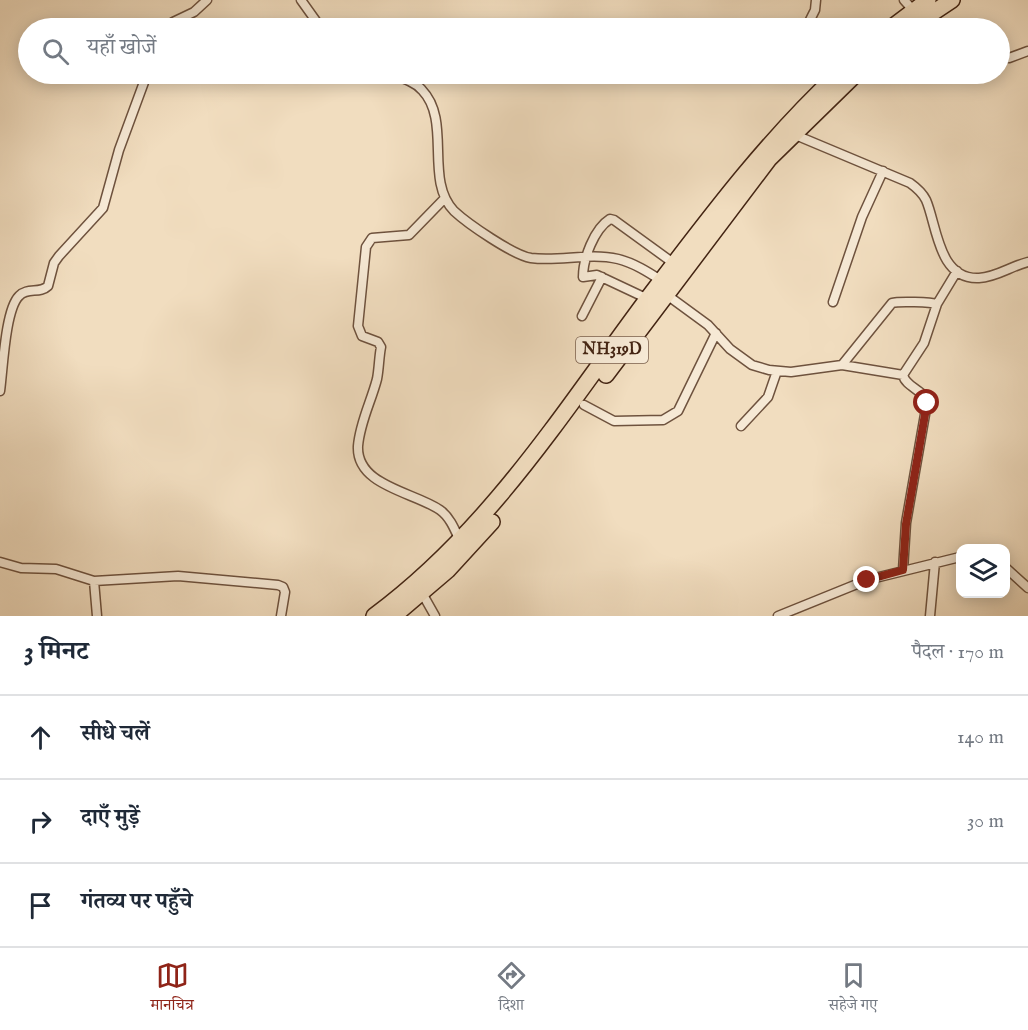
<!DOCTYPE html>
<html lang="hi">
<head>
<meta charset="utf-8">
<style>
	body { margin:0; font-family:"IM FELL English","Noto Serif Devanagari",serif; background:#f6f6f7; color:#1f2937 }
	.controls { position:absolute; right:18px; bottom:18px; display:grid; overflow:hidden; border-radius:12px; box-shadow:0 3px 15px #0003 }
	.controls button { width:54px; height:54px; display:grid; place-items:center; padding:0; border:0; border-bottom:2px solid #e0e1e3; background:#fff; color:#1f2937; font:30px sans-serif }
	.stop { position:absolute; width:18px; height:18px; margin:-14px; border:4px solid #8f2418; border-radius:50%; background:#fff }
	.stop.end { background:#8f2418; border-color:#fff; box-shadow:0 2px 6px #0008 }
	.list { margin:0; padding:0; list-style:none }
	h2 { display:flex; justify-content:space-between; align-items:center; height:78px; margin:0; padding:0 24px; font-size:26px }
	h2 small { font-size:20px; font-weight:400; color:#747a83 }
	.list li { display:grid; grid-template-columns:39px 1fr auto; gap:18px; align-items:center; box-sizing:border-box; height:84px; padding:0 24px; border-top:2px solid #e0e1e3 }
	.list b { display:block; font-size:22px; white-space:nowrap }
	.list em { font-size:20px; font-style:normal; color:#747a83 }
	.icon { flex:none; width:33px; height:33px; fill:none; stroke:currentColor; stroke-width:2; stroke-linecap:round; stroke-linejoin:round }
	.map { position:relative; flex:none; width:1028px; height:616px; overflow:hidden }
	.search { position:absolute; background:#fff; box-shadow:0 3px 15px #0003; left:18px; right:18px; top:18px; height:66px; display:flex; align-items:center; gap:15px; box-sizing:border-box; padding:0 21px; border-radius:33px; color:#747a83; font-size:22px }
	.sheet { height:330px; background:#fff }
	nav { display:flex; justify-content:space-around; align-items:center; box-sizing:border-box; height:84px; border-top:2px solid #e0e1e3; background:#fff; font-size:16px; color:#747a83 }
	nav a { display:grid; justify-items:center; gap:3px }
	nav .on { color:#8f2418 }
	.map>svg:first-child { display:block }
</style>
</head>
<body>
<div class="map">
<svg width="1028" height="616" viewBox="0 0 1028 616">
	<rect width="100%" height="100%" fill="#f1ddbf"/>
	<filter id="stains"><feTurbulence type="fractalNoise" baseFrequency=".00333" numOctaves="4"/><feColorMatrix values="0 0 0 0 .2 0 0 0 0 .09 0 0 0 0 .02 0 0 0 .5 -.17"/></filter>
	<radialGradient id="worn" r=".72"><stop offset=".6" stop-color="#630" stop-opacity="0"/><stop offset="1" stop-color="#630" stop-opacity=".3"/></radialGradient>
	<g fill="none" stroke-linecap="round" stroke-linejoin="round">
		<g stroke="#6e523e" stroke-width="11">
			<path id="street" d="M301 0 321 28
				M904 0 913 10
				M167 28 173 22 194 12 207 0
				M806 28 815 10 816 0
				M1009 58 1028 51
				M390 74C401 78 414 81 422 90 452 121 424 180 454 211 468 224 513 255 531 258 560 262 589 252 618 259 634 263 648 272 662 281
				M793 134 910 183C917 188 922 192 926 200 937 225 938 280 979 278 997 277 1011 266 1028 262
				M445 198 409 235 372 238 366 247 358 326 362 336 378 342 381 347C379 357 379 369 377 379 371 402 360 422 358 446 356 486 414 492 440 510 450 517 455 530 460 541
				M667 295 708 325 730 349 752 365 769 370 791 372 842 365 903 375
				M648 299 597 275 583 277C583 259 594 229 610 219L614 220 676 265
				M833 302 862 217 883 171
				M582 316 602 277
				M842 365 892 303C898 301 931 302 937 304
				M0 391C3 370 5 310 19 296 27 287 40 294 48 286L54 263 59 256 103 208 119 150 147 74
				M584 405 614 421 663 420 678 411 716 333
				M741 426 768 397 777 371
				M0 562 21 568 56 569 94 581 178 576 278 585 283 587 285 592 281 616
				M1006 568 1028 588
				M903 570 906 523 927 403C924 389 906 388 903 375L924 343 937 304 957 271
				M94 581 97 616
				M422 593 435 616
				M778 616 867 580 960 557
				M930 616 935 562"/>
		</g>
		<g stroke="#432413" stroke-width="18">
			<path id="highway" d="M891 28 928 0
				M910 28 952 0
				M606 375 769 159 856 74
				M374 616C490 530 563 412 648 298 708 219 766 141 838 74
				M394 616 448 570 492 522"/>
		</g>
		<use href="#street" stroke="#f6e9d5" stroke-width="8"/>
		<use href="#highway" stroke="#f1ddbf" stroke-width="15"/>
	</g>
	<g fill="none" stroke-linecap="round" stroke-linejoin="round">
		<path stroke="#8f2418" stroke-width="8" d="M867 580 903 570 906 524 927 403"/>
	</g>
	<g text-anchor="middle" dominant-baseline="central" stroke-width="4.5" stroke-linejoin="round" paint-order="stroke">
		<rect fill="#f6e9d5" stroke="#795f4d" stroke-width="1.5" x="576" y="337" width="72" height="26" rx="4.5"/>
		<g font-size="16" font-weight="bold" fill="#432413">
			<text x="612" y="350">NH319D</text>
		</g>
	</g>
	<rect width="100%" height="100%" filter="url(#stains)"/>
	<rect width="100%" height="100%" fill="url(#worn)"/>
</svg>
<div class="controls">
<button><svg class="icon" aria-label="layers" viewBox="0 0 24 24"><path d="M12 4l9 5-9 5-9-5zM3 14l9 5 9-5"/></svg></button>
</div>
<div class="stop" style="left:927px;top:403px"></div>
<div class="stop end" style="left:867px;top:580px"></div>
<div class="search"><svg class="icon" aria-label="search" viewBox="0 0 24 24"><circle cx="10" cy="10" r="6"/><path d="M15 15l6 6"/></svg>यहाँ खोजें</div>
</div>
<section class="sheet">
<h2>3 मिनट<small>पैदल · 170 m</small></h2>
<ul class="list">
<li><svg class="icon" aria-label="ahead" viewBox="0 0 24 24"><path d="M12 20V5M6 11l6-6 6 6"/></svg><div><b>सीधे चलें</b></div><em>140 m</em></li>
<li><svg class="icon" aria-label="right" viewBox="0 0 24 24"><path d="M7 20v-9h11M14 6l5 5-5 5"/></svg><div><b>दाएँ मुड़ें</b></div><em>30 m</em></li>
<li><svg class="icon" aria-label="arrive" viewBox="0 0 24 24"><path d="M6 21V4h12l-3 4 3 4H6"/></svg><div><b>गंतव्य पर पहुँचे</b></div></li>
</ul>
</section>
<nav>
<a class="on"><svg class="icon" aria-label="map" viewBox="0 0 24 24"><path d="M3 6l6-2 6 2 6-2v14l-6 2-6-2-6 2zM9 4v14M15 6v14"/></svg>मानचित्र</a>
<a><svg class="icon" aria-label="directions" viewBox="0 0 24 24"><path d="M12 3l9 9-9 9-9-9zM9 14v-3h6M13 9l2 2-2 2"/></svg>दिशा</a>
<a><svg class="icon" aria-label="saved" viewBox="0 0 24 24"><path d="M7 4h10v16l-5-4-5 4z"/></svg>सहेजे गए</a>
</nav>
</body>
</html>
